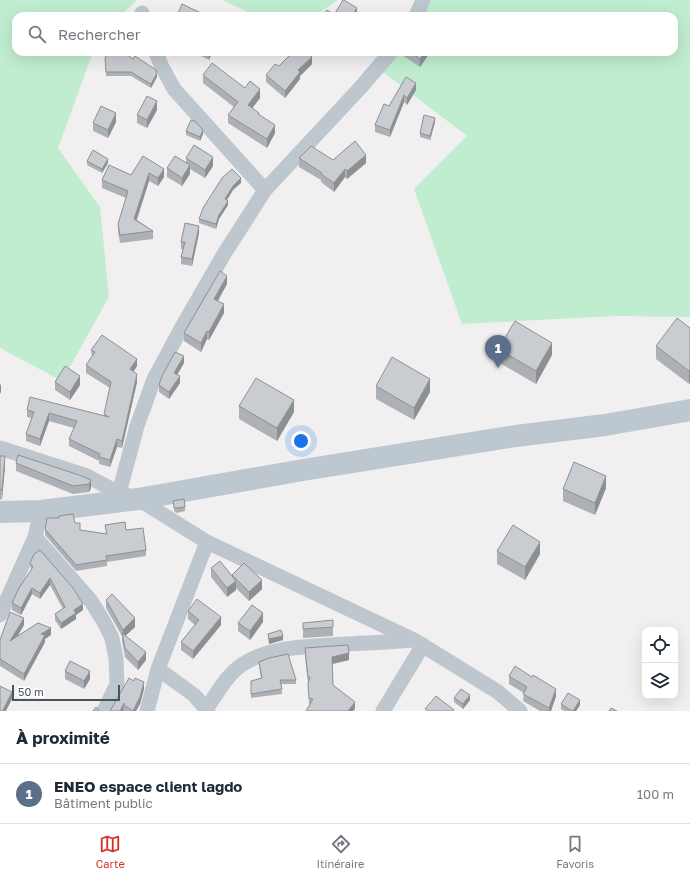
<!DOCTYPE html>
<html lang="fr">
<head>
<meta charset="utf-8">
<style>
	body { margin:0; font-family:"Golos Text",sans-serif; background:#f6f6f7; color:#1f2937 }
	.controls { position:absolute; right:12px; bottom:12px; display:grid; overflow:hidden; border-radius:8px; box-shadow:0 4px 16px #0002 }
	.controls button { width:36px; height:36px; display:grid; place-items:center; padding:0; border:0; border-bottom:1px solid #e0e1e3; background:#fff; color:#1f2937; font:20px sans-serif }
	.scale { position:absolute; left:12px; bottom:10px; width:108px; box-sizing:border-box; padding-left:4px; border:2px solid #48545c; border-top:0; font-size:11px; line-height:14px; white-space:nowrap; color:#48545c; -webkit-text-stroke:3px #fff; paint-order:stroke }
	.you { position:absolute; left:301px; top:441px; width:14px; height:14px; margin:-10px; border:3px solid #fff; border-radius:50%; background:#1a73e8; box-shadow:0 0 0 6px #1a73e833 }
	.badge { display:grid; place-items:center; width:26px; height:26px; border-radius:50%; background:#d93025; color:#fff; font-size:13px; font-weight:700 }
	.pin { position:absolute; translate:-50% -33px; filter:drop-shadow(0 1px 2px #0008) }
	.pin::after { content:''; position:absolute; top:21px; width:14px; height:12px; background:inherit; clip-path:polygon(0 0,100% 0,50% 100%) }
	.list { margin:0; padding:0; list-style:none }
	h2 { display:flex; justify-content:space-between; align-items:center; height:52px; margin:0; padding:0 16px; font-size:17px }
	h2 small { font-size:13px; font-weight:400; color:#747a83 }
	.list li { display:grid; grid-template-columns:26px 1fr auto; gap:12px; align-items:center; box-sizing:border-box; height:60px; padding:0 16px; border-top:1px solid #e0e1e3 }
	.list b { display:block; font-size:15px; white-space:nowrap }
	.list p { margin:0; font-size:13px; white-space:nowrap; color:#747a83 }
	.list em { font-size:13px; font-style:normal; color:#747a83 }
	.icon { flex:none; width:22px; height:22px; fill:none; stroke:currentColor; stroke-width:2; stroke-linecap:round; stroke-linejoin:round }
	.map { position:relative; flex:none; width:690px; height:711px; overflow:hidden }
	.search { position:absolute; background:#fff; box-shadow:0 4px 16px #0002; left:12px; right:12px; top:12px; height:44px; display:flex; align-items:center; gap:10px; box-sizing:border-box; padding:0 14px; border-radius:12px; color:#747a83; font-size:15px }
	.sheet { height:112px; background:#fff }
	nav { display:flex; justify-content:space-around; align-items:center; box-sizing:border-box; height:56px; border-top:1px solid #e0e1e3; background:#fff; font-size:11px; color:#747a83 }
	nav a { display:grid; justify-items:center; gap:2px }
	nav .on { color:#d93025 }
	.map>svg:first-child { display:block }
</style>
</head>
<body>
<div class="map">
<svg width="690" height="711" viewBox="0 0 690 711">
	<rect width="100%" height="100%" fill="#f2eff0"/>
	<path fill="#c0edcf" d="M0 0H137L120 16H16V52H93L58 148 100 207 109 297 62 381 0 348Z
		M222 0H338L314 16H257Z
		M424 0H690V317L616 316 462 324 414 189 467 136 383 72 396 52H674V16H419Z"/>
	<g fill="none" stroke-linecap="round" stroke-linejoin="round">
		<path stroke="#bec7cd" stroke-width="15" d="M142 13 143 16
			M416 16 423 0
			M156 52 161 65 174 89 265 190
			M0 448 87 476 119 493 138 499 207 542 414 640 498 692 520 711
			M119 493 137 426 154 379 182 327 224 254 265 190 361 87 391 52
			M35 537 91 601 104 622 112 638 116 658 117 684 104 711
			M0 615 35 537 41 511
			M158 669 194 695 208 711
			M206 709C217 694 227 674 243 664 271 646 313 646 345 644 367 643 390 642 412 640
			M147 711 158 669 207 542
			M383 711 423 645"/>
		<path stroke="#bcc7d0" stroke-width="22" d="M0 512 41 511 138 499 303 470 516 436 605 425 690 410"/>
	</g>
	<path fill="#adb0b5" d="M195 52H212L209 60 195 53Z
		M402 52H429V54L420 67 402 55Z
		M105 58 157 77 151 88 131 76H106Z
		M312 64 300 76V79L285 98 266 82V75L279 66Z
		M203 75 245 88 260 98 252 108 275 133 267 148 228 123V115L234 107 203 83Z
		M406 77 416 90 407 105 404 102 390 137 375 132V125L389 106Z
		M157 110 147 128 137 123V115Z
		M116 122 108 138 93 131V123Z
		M435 122 430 140 420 137V133Z
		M186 131 203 134 200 141 186 135Z
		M143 156 164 177 158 186 149 181 137 220 153 231V239L120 243 118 232V224L126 198 102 188V180L131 175Z
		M186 158 213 166 205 178 190 169V174L182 186 167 177V168L186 162Z
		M299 158 333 160 366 163 347 179 345 177 334 192 321 182V180L299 167Z
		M87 161 108 163 102 173 87 165Z
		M241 183 233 190 227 200 228 205 219 219 216 229 199 223V219Z
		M199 233 192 266 181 264V257L183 249H181V242Z
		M227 284 218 301 224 313 209 340 207 339 201 352 184 341V333Z
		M690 328 689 384 656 359V346Z
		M498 349 552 355 536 384 498 362Z
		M91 350 137 366 133 372 137 382 122 448 117 447 110 467 99 464V461L69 446V439L74 428 49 421 40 446 26 441V434L32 418 27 417V410L104 416 110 388 86 373V365L92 357Z
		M184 363 177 375 180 383 169 399 159 392V385Z
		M55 382 80 385 70 400 55 390Z
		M376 386 430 392 414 420 376 399Z
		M239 406 294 412 277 441 239 419Z
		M0 456 5 466 2 499 0 500Z
		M16 463 91 480V488L89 492 73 494 16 471Z
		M606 488 595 515 563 501V489Z
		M173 501 185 507V511L177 513 174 511Z
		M75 523 80 530 106 534 105 525 126 530 146 550V556L107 562V566L76 571 45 535V529Z
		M497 551 540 554 525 580 497 564Z
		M34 554 83 610 76 615V619L61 629 55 620V614L63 609 50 585 40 599 32 594 21 615 12 610V603L31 570 30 563Z
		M211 568 232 576V575L262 589 249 601 236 588V590L227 597 211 577Z
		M106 600 135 627 125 636 146 660 138 670 125 657 122 641V636L106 608Z
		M188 611 221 625 193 659 181 650V642L195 625 188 619Z
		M263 622 250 640 238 631V623Z
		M303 623 333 627V636L303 638Z
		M24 625 18 636 51 635 45 639V642L24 681 0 666V640Z
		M268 634 283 640 269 644 268 638Z
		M305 648 349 660 332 664 333 685 355 709 309 705 308 684 305 656Z
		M259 662 296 680V684H281L282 694 251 698V681L261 678 259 666Z
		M65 671 90 679 84 689 65 679Z
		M509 676 532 677 556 696 551 711H540L523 701 524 693 509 684Z
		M134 681 144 689 140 704 136 711H110Z
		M454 698 470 700 463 709 454 702Z
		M561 704 580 705 576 711H565L561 709Z"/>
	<path fill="#8d9093" d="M357 8V16H352Z
		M211 52H212L209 60V55Z
		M425 52H429V54L420 67V59Z
		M312 57V64L300 76V79L285 98V91L298 70Z
		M157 73V77L151 88V84Z
		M416 83V90L407 105V98Z
		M260 89V98L248 114V105Z
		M404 95V102L390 137V130Z
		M157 101V110L147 128V120Z
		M116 113V122L108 138V130Z
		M435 118V122L430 140V136Z
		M275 125V133L267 148V139Z
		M203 130V134L200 141V137Z
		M366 155V163L347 179V171Z
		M213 157V166L205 178V170Z
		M108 159V163L102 173V169Z
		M190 165V174L182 186V178Z
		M164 169V177L158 186V178Z
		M345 169V177L334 192V183Z
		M149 173V181L134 227V219Z
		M241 178V183L233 190 225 203V199L233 186Z
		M228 201V205L219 219 216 229V224L219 215Z
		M199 226V233L192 266V259Z
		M227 276V284L214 307V299Z
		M224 304V313L209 340V332Z
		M207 331V339L201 352V343Z
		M552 343V355L536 384V371Z
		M184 356V363L174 380V373Z
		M137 359V366L130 377V369Z
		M690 370V382L689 384V371Z
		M137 374V382L122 448V441Z
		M80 376V385L70 400V392Z
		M180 376V383L169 399V392Z
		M430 379V392L414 420V408Z
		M1 383V392L0 394V386Z
		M294 400V412L277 441V428Z
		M49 413V421L40 446V439Z
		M117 439V447L110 467V460Z
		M5 456V466L2 499V490Z
		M606 476V488L595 515V503Z
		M91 480V488L89 492V484Z
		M540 542V554L525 580V567Z
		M50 578V585L40 599V593Z
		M262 580V589L249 601V592Z
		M236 581V590L227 597V588Z
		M32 588V594L21 615V608Z
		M83 604V610L76 615V619L61 629V623L74 610Z
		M263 613V622L250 640V631Z
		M221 617V625L193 659V651Z
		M24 618V625L10 648V641Z
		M135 618V627L123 638V630Z
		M51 628V635L45 639V642L24 681V674L41 634Z
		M283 636V640L269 644V639Z
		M146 652V660L138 670V662Z
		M349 653V660L332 664V657Z
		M90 671V679L84 689V681Z
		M144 682V689L140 704 136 711H133Z
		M556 689V696L551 711H549V708Z
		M12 692V699L6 711 3 710Z
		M470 695V700L463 709V704Z
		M580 700V705L576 711H573Z
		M355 702V709L353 711H348Z
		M124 705 123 711H120Z"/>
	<path fill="#c9cdd2" stroke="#8d9093" d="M343 0H344L357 8 352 16H322L327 10 334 15Z
		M182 4 201 13 200 16H177Z
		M109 52H123L133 59 135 56 156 70 157 73 151 84 131 72H106L105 58Z
		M201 52H211L209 55Z
		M293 52H306L312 57 298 70 300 72 285 91 266 75 275 64 279 66Z
		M410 52H425L420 59Z
		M212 63 245 88 250 81 260 89 248 105 259 113 258 114 275 125 267 139 228 115 238 102 203 75Z
		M406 77 416 83 407 98 404 95 390 130 375 125 384 104 389 106Z
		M147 96 157 101 147 120 137 115Z
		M101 106 116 113 108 130 93 123Z
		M424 115 435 118 430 136 420 133Z
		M191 120 195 121 203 130 200 137 186 131Z
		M355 141 366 155 347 171 345 169 334 183 321 174 322 173 299 158 311 146 333 160Z
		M194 145 213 157 205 170 186 158Z
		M93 150 108 159 102 169 87 161Z
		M143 156 164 169 158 178 149 173 134 219 153 231 120 235 118 224 128 191 102 180 109 165 131 175Z
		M175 156 190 165 182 178 167 168Z
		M232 169 241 178 233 186 225 199 228 201 219 215 216 224 199 219 203 208 222 178Z
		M185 223 199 226 192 259 181 257 185 242H181Z
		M220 271 227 276 214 299 224 304 209 332 207 331 201 343 184 333Z
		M677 318 690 328V370L689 371 656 346Z
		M515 321 552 343 536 371 498 349Z
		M102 335 137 359 130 369 137 374 122 441 117 439 110 460 99 457 100 454 69 439 77 421 49 413 40 439 26 434 34 412 27 410 30 397 109 417 104 414 111 382 86 365 95 352 91 350Z
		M175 352 184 356 174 373 180 376 169 392 159 385 162 376Z
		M392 357 430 379 414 408 376 386Z
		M65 366 80 376 70 392 55 382Z
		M256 378 294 400 277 428 239 406Z
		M18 455 79 475 91 480 89 484 73 486 16 463Z
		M0 456H5L2 490H0Z
		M574 462 606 476 595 503 563 489Z
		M184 499 185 507 177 508 174 507 173 501Z
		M73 514 75 523H80V530L107 534 105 525 125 522 126 530 143 528 146 550 106 556 107 560 76 565 45 529 47 518H59V516Z
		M513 525 540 542 525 567 497 551Z
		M40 550 73 588 83 604 74 610 76 613 61 623 55 614 65 607 50 578 40 593 32 588 21 608 12 603 19 588 33 567 30 563 34 554Z
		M220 561 236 581 227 588 211 568Z
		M244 563 262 580 249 592 232 575Z
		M112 594 135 618 123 630 106 600Z
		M197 599 221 617 193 651 181 642 199 620 188 611Z
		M252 605 263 613 250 631 238 623Z
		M10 612 24 618 10 641 38 623 51 628 41 634 45 635 24 674 0 659V640Z
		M333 620V627L303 629V623Z
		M281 630 283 636 269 639 268 634Z
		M122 633 146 652 138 662 125 648Z
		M348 645 349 653 332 657 333 685 355 702 348 711H306L313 699 309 698 308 684 310 677H308L305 648Z
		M288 654 296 680H280L282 689 251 694V681L262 678 259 662 269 658Z
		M70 661 90 671 84 681 65 671Z
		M515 666 532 677 533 675 556 689 549 708 523 694 527 687 509 676Z
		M129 678 134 681 135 678 144 682 140 697 133 711 124 705V703L120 711H110Z
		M0 686 12 692 3 710 5 711H0Z
		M461 689 470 695 463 704 454 698Z
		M568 693 580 700 573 711H572L561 704Z
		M436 696 454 710 453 711H428L425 709Z
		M96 707 99 711H93Z
		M611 708 617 711H609Z"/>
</svg>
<div class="controls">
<button><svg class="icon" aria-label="locate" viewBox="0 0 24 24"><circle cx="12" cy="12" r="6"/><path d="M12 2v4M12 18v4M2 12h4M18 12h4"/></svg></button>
<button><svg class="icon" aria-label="layers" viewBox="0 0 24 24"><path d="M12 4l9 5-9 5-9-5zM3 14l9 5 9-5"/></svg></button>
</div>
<div class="scale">50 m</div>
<div class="you"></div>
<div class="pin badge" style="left:498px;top:368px;background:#5c6f8a">1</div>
<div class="search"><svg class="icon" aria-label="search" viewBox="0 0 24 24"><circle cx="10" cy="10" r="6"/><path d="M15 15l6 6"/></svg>Rechercher</div>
</div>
<section class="sheet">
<h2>À proximité<small></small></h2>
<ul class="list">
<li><span class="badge" style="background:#5c6f8a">1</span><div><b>ENEO espace client lagdo</b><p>Bâtiment public</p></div><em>100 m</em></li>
</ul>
</section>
<nav>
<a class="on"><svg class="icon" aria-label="map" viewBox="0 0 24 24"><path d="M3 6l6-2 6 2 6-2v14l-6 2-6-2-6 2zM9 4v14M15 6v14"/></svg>Carte</a>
<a><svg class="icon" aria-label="directions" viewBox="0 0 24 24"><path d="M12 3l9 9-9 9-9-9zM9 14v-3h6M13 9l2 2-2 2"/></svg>Itinéraire</a>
<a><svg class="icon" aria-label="saved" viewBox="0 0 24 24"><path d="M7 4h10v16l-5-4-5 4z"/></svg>Favoris</a>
</nav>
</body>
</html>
